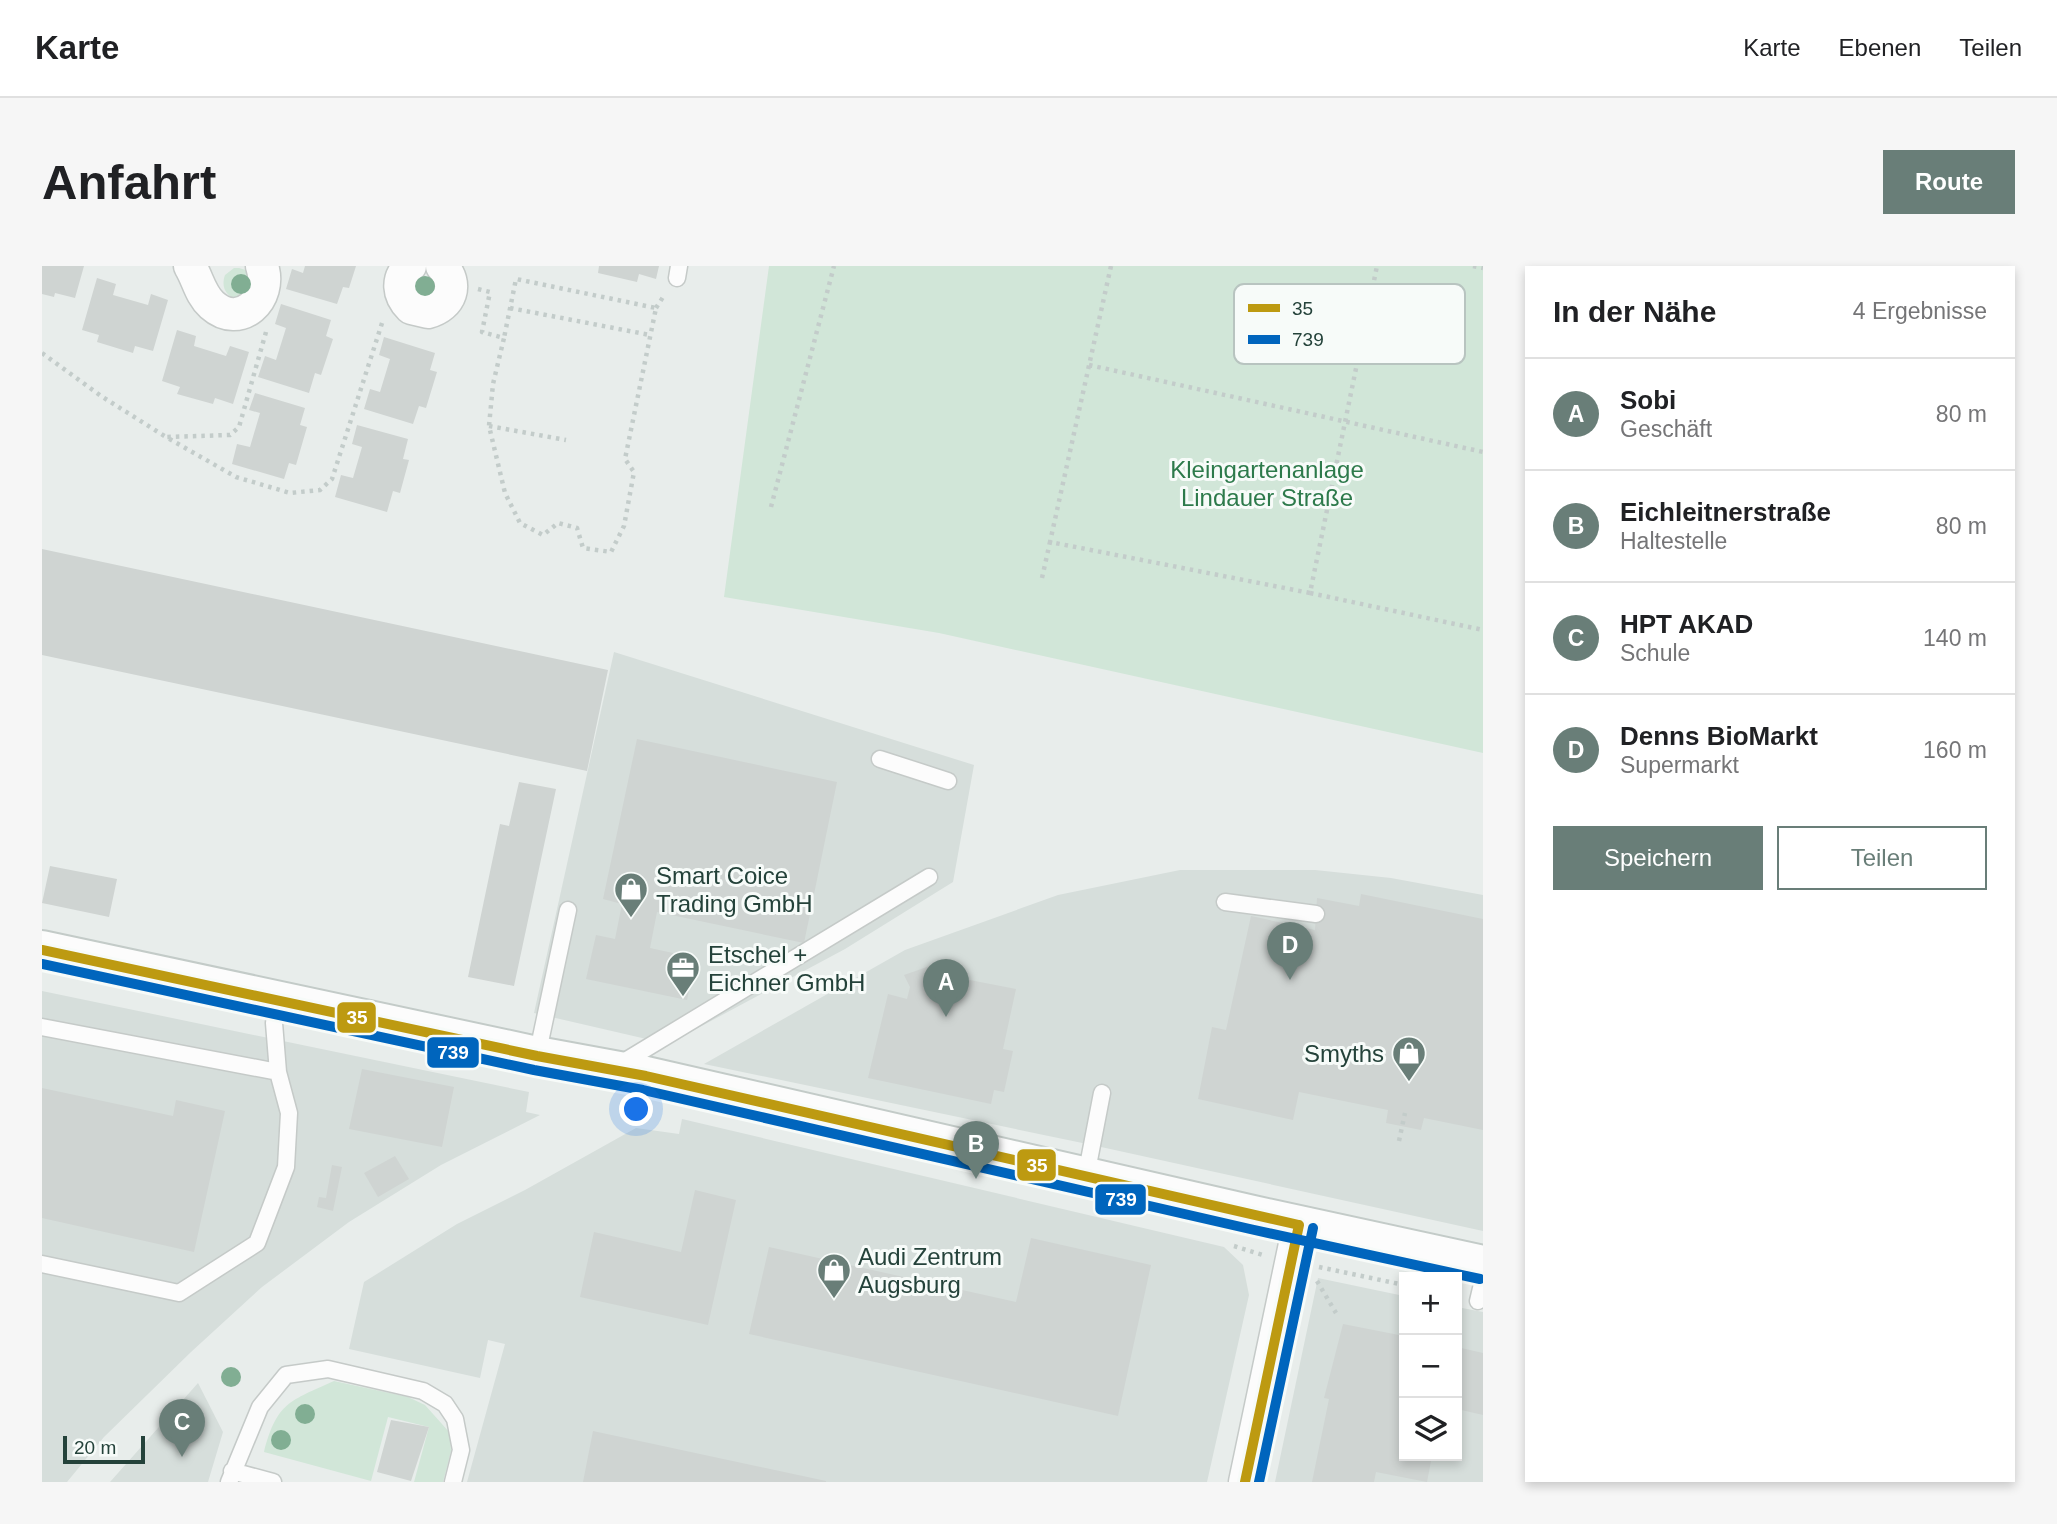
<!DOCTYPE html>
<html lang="de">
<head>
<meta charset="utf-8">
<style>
	body { margin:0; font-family:Helvetica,sans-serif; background:#f6f6f6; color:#202124 }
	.controls { position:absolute; right:21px; bottom:21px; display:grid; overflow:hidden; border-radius:0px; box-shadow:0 4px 10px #0003 }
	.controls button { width:63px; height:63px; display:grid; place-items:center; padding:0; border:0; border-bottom:2px solid #e0e0e0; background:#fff; color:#202124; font:35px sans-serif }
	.scale { position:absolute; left:21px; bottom:18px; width:82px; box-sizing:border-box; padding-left:7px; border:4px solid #24423a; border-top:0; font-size:19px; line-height:24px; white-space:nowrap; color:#24423a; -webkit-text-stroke:5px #f7fbf9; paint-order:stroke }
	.you { position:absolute; left:595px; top:844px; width:24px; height:24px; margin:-18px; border:5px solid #fff; border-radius:50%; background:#1a73e8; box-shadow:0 0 0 10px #1a73e833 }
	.badge { display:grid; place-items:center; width:46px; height:46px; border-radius:50%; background:#697e78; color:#fff; font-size:23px; font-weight:700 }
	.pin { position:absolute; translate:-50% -58px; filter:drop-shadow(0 2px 4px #0008) }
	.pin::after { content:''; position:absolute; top:37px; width:24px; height:21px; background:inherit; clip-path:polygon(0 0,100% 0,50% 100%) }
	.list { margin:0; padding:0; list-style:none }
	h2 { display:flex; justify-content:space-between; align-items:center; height:91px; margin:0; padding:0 28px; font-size:30px }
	h2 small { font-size:23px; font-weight:400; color:#757577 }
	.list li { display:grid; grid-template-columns:46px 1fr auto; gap:21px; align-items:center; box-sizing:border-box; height:112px; padding:0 28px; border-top:2px solid #e0e0e0 }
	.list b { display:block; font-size:26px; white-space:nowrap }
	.list p { margin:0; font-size:23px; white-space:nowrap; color:#757577 }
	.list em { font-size:23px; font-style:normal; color:#757577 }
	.actions { display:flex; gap:14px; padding:21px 28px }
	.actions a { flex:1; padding:16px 0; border:2px solid #697e78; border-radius:0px; text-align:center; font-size:24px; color:#697e78 }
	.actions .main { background:#697e78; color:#fff }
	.icon { flex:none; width:38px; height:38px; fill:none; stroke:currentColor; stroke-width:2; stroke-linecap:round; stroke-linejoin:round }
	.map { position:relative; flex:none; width:1441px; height:1216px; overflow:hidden; border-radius:0px }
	header { display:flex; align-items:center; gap:42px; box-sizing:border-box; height:98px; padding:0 35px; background:#fff; border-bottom:2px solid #e0e0e0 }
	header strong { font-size:33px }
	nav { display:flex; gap:38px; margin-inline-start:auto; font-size:24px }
	.intro { display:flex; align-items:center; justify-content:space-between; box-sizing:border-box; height:168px; padding:0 42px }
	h1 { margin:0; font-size:49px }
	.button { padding:18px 32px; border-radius:0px; background:#697e78; color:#fff; font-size:24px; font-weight:700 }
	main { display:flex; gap:42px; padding:0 42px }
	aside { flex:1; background:#fff; border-radius:0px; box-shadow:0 4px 10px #0003 }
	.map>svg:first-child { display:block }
</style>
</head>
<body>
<header>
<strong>Karte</strong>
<nav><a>Karte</a><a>Ebenen</a><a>Teilen</a></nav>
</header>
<div class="intro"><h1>Anfahrt</h1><a class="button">Route</a></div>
<main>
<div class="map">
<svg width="1441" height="1216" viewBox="0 0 1441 1216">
	<rect width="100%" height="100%" fill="#e8edeb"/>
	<path fill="#d6dedb" d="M572 386 932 499 911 616 803 683 626 778 492 747Z
		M1138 604H1273L1349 612 1441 629V965L1050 879 662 798 863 684 1016 629Z
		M0 725 487 826 484 846 498 849 399 899 307 956 220 1021 149 1086 62 1171 25 1216H0Z
		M640 853 1182 981 1201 999 1207 1029 1165 1216H425L463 1078 446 1074 438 1112 307 1083 322 1016 415 958 483 924 594 862 637 868Z
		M1276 1012 1362 1030V1190H1415V1041L1441 1046V1216H1233Z
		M156 1117 181 1166 166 1216H68Z"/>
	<path fill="#d1e6d8" d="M727 0H1441V487L897 367 682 331Z
		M192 2H197L207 5 211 24 195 33C183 30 179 20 183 9Z
		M292 1115 366 1131 383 1139 408 1167 409 1185 401 1216H372L387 1161 346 1151 329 1215 222 1186C235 1136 248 1135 292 1115Z"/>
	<path fill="#cfd4d2" d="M0 0H42L33 32 13 27 12 31 0 28Z
		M263 0H314L307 22 301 21 295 38 244 23 250 3 261 7Z
		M557 0H617L614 13 597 8 595 16 556 7Z
		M55 12 74 18 71 29 106 39 109 28 126 34 111 85 93 80 91 87 55 76 57 69 40 64Z
		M239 38 289 54 284 70 291 73 279 109 273 107 267 127 216 111 223 90 234 94 244 62 233 58Z
		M135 64 154 70 152 80 184 90 188 80 207 86 191 138 173 132 171 138 135 128 138 121 120 115Z
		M342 71 393 87 388 104 395 106 384 142 377 140 371 158 322 143 328 123 338 126 348 93 337 89Z
		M213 127 263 142 258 159 265 161 254 199 247 197 242 213 190 198 195 178 208 181 218 147 207 144Z
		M315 159 366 173 361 193 367 194 358 227 351 225 345 246 293 231 299 209 311 212 320 181 310 178Z
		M0 283 566 404 545 505 0 389Z
		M595 473 795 516 762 677 615 646 608 682 654 692 645 734 544 713 554 669 573 673 580 638 561 633Z
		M477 516 514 523 472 720 426 711 458 558 467 560Z
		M8 600 75 613 67 651 0 637Z
		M1319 628 1441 653V864L1382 852 1379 864 1344 857 1346 844 1257 826 1251 854 1156 833 1170 761 1184 764 1209 650 1273 664 1275 632 1317 640Z
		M899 696 902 709 974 723 961 783 971 785 962 826 952 824 949 838 826 812 846 728 865 733 868 721 862 709Z
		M320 803 412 821 400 881 307 863Z
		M0 822 131 850 134 834 183 845 152 986 0 952Z
		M353 890 367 913 336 931 322 907Z
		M290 899 300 901 291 945 275 941 277 931 284 932Z
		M653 924 694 934 666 1059 538 1031 552 966 639 986Z
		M989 972 1109 999 1076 1150 707 1068 727 981 974 1036Z
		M1301 1058 1362 1070V1190H1390L1385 1216 1334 1206 1332 1216H1270L1287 1133 1282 1132Z
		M1415 1081 1441 1087V1149L1415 1143Z
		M349 1154 387 1161 369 1215 335 1206Z
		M551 1165 784 1215V1216H541Z"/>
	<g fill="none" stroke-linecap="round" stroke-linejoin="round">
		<g stroke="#c5cac8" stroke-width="19">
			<path id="lane" d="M635 12 637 0
				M838 493 906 515
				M1183 636 1274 648
				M0 761 236 806
				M495 790 526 644
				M575 800 887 611
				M1044 910 1060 827
				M0 998 137 1027 215 977 244 901 247 847 236 806 232 757 236 734
				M1436 1035 1441 1014
				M190 1205 231 1216
				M187 1216 218 1141 244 1109 286 1103 381 1125 403 1138 413 1153 419 1184 411 1216"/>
		</g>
		<g stroke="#c5cac8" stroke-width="35">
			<path id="street" d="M148 0C156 13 158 28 170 39 198 64 231 33 220 0
				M368 0C354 13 356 29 369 42L386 46C409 40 417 18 400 0
				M1203 1216 1257 959"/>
		</g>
		<g stroke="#c3cbc8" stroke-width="42">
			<path id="secondary" d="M0 684 495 790 604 810 1211 949 1441 999"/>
		</g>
		<path stroke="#c3ccca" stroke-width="4.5" stroke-dasharray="3.5 5" stroke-linecap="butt" d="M1069 0 1008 276 1268 327 1335 0
			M1431 0 1441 2
			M436 23 448 26 440 66 462 72 451 118 447 160 463 227 478 257 501 269 516 257 535 262 541 282 569 286 582 260 592 206 583 193 614 42 474 13 462 72
			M468 42 608 69
			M614 42 623 28
			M224 66 197 161 188 169 124 171 194 211 248 227 278 224 290 213 341 54
			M0 87 59 130 124 171
			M1047 99 1441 186
			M447 160 524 174
			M729 241 792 0
			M1000 312 1008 276
			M1268 327 1441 364
			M1357 875 1363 847
			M1192 980 1224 990
			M1277 1001 1362 1019
			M1275 1015 1294 1047"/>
		<use href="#lane" stroke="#fcfcfc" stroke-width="16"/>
		<use href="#street" stroke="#fcfcfc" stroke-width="32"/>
		<use href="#secondary" stroke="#fcfcfc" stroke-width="38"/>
		<g stroke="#f7fbf9" stroke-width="16">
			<path id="bus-1" d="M0 684 495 790 604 810 1257 959
				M1203 1216 1257 959"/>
		</g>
		<g stroke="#f7fbf9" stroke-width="16">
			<path id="bus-2" d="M0 698 492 804 601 824 1208 963 1438 1013
				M1217 1216 1271 962"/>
		</g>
		<use href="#bus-1" stroke="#bd9a11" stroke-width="10"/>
		<use href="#bus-2" stroke="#0065bd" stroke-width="10"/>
	</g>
	<g fill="#81ae93">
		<circle cx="199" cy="18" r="10"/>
		<circle cx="383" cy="20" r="10"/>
		<circle cx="189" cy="1111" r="10"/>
		<circle cx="263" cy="1148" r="10"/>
		<circle cx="141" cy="1169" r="10"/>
		<circle cx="239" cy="1174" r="10"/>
	</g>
	<defs>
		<g id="shop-pin" transform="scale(1.75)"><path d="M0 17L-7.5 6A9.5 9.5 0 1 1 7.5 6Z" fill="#697e78" stroke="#f7fbf9"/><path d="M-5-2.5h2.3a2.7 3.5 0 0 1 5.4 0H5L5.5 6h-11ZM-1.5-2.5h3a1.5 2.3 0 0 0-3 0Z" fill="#fff"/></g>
		<g id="office-pin" transform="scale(1.75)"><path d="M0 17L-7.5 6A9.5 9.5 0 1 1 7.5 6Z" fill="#697e78" stroke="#f7fbf9"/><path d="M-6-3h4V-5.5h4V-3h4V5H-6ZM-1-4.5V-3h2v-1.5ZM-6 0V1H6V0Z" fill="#fff"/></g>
	</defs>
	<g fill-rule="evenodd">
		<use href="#shop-pin" x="589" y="623"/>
		<use href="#office-pin" x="641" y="702"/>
		<use href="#shop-pin" x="1367" y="787"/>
		<use href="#shop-pin" x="792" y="1004"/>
	</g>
	<g text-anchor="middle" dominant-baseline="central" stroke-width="6" stroke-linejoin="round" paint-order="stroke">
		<g font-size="24" fill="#2d7a4b" stroke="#f7fbf9">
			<text x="1225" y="203">Kleingartenanlage<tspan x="1225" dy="28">Lindauer Straße</tspan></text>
		</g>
		<g font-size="24" fill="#24423a" stroke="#f7fbf9" text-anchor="start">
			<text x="614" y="609">Smart Coice<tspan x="614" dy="28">Trading GmbH</tspan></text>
			<text x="666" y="688">Etschel +<tspan x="666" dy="28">Eichner GmbH</tspan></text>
			<text x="1342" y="787" text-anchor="end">Smyths</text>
			<text x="816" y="990">Audi Zentrum<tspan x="816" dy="28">Augsburg</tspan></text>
		</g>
	</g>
	<rect x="1192" y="18" width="231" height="80" rx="10" fill="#f7fbf9" stroke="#b8c4c0" stroke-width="2"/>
	<rect x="1206" y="38" width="32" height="8" fill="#bd9a11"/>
	<rect x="1206" y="69" width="32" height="9" fill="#0065bd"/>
	<g font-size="19" fill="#24423a">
		<text x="1250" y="49">35</text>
		<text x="1250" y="80">739</text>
	</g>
	<g stroke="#f7fbf9" stroke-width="2.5">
		<rect x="294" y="735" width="41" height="33" rx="7" fill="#bd9a11"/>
		<rect x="384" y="770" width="54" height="33" rx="7" fill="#0065bd"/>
		<rect x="974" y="882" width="41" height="34" rx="7" fill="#bd9a11"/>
		<rect x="1052" y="917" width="53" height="33" rx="7" fill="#0065bd"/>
	</g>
	<g font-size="19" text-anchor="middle" font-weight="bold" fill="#fff">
		<text x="315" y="758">35</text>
		<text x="411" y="793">739</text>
		<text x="995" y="906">35</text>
		<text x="1079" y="940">739</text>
	</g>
</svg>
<div class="controls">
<button>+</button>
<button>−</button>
<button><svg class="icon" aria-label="layers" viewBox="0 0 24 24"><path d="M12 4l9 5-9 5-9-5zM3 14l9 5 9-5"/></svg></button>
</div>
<div class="scale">20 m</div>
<div class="you"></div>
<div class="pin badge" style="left:904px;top:751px">A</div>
<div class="pin badge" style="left:934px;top:913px">B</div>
<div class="pin badge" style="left:140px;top:1191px">C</div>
<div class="pin badge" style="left:1248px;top:714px">D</div>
</div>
<aside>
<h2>In der Nähe<small>4 Ergebnisse</small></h2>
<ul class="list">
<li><span class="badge">A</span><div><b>Sobi</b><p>Geschäft</p></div><em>80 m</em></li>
<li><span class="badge">B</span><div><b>Eichleitnerstraße</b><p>Haltestelle</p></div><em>80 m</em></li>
<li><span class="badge">C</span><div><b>HPT AKAD</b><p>Schule</p></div><em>140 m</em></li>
<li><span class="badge">D</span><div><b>Denns BioMarkt</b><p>Supermarkt</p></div><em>160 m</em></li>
</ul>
<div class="actions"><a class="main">Speichern</a><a>Teilen</a></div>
</aside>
</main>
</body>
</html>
